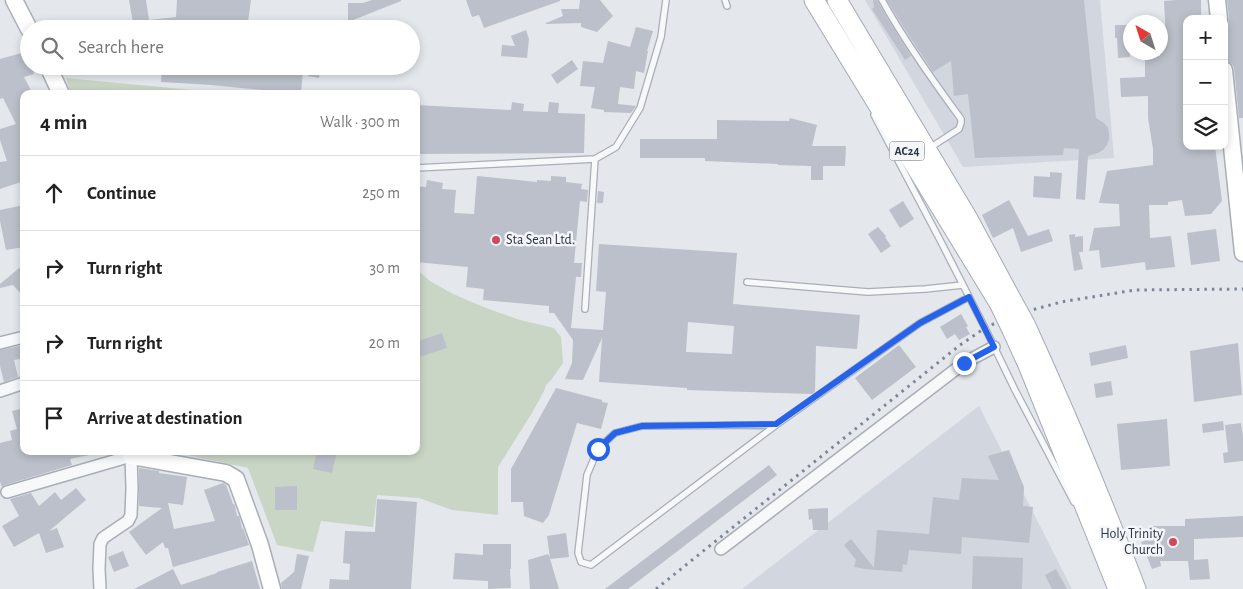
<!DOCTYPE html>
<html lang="en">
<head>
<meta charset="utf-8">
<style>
	body { margin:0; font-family:"Alegreya Sans",sans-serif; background:#f2f2f2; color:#222 }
	.controls { position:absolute; right:15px; top:15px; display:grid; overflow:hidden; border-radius:10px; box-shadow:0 2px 8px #0003 }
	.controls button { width:45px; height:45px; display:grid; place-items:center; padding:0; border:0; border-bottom:1px solid #e0e0e0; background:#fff; color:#222; font:25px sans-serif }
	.compass { position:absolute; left:1123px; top:15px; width:45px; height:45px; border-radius:50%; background:#fff; box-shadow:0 2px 8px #0003; rotate:321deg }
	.stop { position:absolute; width:15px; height:15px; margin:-11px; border:4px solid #2563eb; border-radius:50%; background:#fff }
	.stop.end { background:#2563eb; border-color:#fff; box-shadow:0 1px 5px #0008 }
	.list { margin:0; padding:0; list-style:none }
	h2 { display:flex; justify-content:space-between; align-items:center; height:65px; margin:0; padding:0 20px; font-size:21px }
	h2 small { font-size:16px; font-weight:400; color:#767676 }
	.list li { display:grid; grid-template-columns:32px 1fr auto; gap:15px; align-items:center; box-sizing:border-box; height:75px; padding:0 20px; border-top:1px solid #e0e0e0 }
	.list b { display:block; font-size:19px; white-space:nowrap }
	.list em { font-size:16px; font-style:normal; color:#767676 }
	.icon { flex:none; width:28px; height:28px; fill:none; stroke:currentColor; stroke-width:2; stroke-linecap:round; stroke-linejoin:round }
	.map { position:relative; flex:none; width:1243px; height:589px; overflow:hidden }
	.search { position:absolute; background:#fff; box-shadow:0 2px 8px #0003; left:20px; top:20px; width:400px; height:55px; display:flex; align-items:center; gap:12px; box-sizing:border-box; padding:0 18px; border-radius:28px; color:#767676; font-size:19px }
	.panel { position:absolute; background:#fff; box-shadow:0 2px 8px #0003; left:20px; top:90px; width:400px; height:365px; border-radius:10px }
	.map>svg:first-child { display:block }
</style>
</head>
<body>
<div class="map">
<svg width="1243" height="589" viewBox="0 0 1243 589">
	<rect width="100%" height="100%" fill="#e4e7ec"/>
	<path fill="#d2d6de" d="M865 0H1100L1114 158 963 167Z
		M979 406 1072 589H742Z"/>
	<path fill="#c9d6c5" d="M66 78 234 94H71Z
		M416 269 430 281 453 294 486 308 520 320 554 328 561 337 563 363 551 380 546 385 544 391 532 413 498 467V515L452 510 419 498 377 495 373 527 321 521 313 552 277 545 248 468 169 451H416Z"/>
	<path fill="#bbc0ca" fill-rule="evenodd" d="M129 0H146L149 20 176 17 177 0H251L247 29H176V27L157 29H134Z
		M372 0H401V1L348 22V3H363Z
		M466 0H560V1L484 28 479 15 472 17Z
		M580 0H600L613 16 597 32 581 27V23L546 24V23L563 16 561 9H579Z
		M873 0H877L887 18 911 56 905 60 872 9 874 7Z
		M887 0H1084L1096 118 1104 123 1108 128 1109 133V139L1107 145 1103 150 1098 153 1088 156 1085 200 1076 199 1079 149 1064 148 1063 155 975 158 968 94 954 96 951 61 933 72 904 28Z
		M1176 0H1201V19H1187V146H1215L1222 201 1211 214 1185 216 1182 200 1168 202V205H1149L1150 238 1171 236 1175 267 1146 270 1145 262 1101 268 1099 250 1089 251 1094 228 1120 226 1119 204 1099 203 1107 171 1153 165V149L1148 118V96L1121 97 1120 78 1145 77V56H1160V39H1166L1164 1Z
		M1227 0H1243V118H1239L1234 68 1232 64 1226 60 1224 27 1228 23 1229 18Z
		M1115 25H1130V57L1118 58 1117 38H1115Z
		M636 27 653 31 647 51H648L644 73 636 71 634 89 620 87 618 104 636 106 631 113 604 112V110L591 108 595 87 580 86 583 61 603 63 608 41 630 47Z
		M526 30 529 39 527 58 501 56 502 45 515 46 511 36Z
		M29 51V66H32L34 74 24 77 33 94H24V181L0 189V162L7 161 0 140V129L16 124 3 98 0 99V59Z
		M572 60 578 69 557 84 551 75Z
		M162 66H279L303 69 301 94 211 85 161 82Z
		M309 66H320L319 78 308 76Z
		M512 102 524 104 523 111 548 112 549 102 559 103 558 113 585 114 584 153 416 154V105L511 110Z
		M790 118 817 125 812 146H846L845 166H823V180H811V166L778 165V164L705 161V158H640V139H717V120L789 121Z
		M1050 172 1062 173 1060 199 1033 197 1034 176 1050 177Z
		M477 176 537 182V180L551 181V176L566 177V182L582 184 581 189 588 190 587 202 580 201 574 263H582L581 277H576L571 328 603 330 606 292 596 291 599 244 737 253 733 304 860 315 857 349 816 346 815 392 812 394 687 390V388L599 382 602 338 583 380 565 379 572 363 573 340 554 313H549V306L483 300 484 289 466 287 468 267 416 262V186L426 187 427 180 443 183 442 189 456 190 454 213 474 214ZM688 322 734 326 732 354 686 352Z
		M598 191 604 192 603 203H597Z
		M1009 200 1028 236 1049 229 1053 241 1021 252 1013 228 993 238 982 215Z
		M903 201 914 219 900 228 889 210Z
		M24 205V247L6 250 0 221V210Z
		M878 227 886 236 885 237 891 246 881 253 868 234Z
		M1216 229 1220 261 1191 265 1187 233Z
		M1075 234V237L1083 236V252H1079L1083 269 1074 271 1069 235Z
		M24 264V297L13 285 0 288V284Z
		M961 314 968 326 966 327 970 334 959 340 955 334 947 339 940 327Z
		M442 333 447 348 419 357 416 348V342Z
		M1238 343 1242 395 1194 402 1190 351Z
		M24 345V358L14 360 18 377 4 382 0 366V350Z
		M899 345 916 367 872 400 855 378Z
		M1126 345 1128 358 1091 366 1089 353Z
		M1111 381 1113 395 1096 398 1094 384Z
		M556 388 602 400V402L608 403 601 429 577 423 549 515 543 523 524 516 523 502H511V469Z
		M24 408V451H88L89 455 70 459 72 465 5 485 2 487 0 482V443L12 440 10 431 17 429 12 411Z
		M1167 419 1170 466 1121 470 1117 424Z
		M1223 421 1224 430 1203 433 1202 424Z
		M1241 423 1243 436V461L1224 463 1223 453 1228 452 1225 425Z
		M1009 450 1024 487 1023 506 1033 507 1029 543 962 537 961 554 909 550 907 565 903 564 902 572 865 569 854 567 856 560 844 545 851 539 874 568 877 530 929 534 933 497 959 500 962 478 999 480 988 456Z
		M317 451H337L332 473 313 469Z
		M769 465 777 475 628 589H605Z
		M139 468 159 471V473L187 477 183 505 168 503 174 529 215 521 204 490 223 483 226 485 233 504H234L235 506 237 516H239L240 519 242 529 243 528 249 545 173 567 168 548H165L163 542 146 555 129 532 162 508 139 506Z
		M297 486V510H275V487Z
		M76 488 86 500 49 531 57 528 64 547 46 553 39 533 14 547 2 526 19 516 10 499 31 493 39 506 55 492 61 500Z
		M377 499 417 502 411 589H329L330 579 349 580 350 564 343 563 345 531 375 532Z
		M828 508V530H813L812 519 809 520 808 509Z
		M1243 516V537L1194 539V560L1208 559 1210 579 1190 580 1188 561H1160L1161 566 1152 569 1141 542 1149 539V526H1185V519Z
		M566 533 569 557 550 559 559 589H530L528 560 548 554 550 558 547 536Z
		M483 544H511V569H510L511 588 488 589V581L453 579 455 553 483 555Z
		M123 551 129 566 114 572 108 557Z
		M297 554 309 556 301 589H282L281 583 294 572Z
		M973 556 1023 558 1022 589H972Z
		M252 561 260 589H134L173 569 181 585 217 573V572Z
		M1056 569 1067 589H1052L1045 575Z"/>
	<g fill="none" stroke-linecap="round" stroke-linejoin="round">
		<g stroke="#a9aeb7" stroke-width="8">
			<path id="lane" d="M725 0 727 6
				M882 0C905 42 933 81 961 119V123L959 129 928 149
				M874 115 940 240 985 328 1015 390 1074 502
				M416 168 595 159 616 147 640 108 661 37 666 0
				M747 282 868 292 925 289 963 285
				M585 309 595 159
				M776 425 642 426 615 433 598 449 587 475 578 553 581 562 591 565 776 425 920 323 969 297"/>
		</g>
		<g stroke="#a9aeb7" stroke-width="14">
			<path id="street" d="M0 343 24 337
				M0 391 24 383
				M7 492 131 456 132 488 131 515 128 521 103 538 100 544 99 569 100 589
				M721 549 964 363 994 347"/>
		</g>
		<g stroke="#a9aeb7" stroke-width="19">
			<path id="secondary" d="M14 0 29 29
				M1217 0 1219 19
				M48 66 61 94
				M1224 70 1243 253
				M130 451 131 456 226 473 236 479 260 545 272 589"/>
		</g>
		<g stroke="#a3abb8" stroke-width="21">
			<path id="primary" d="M814 0 999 303
				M837 0 968 219 1009 295
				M1025 324C1065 411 1102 500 1136 589
				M1012 330 1028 365 1118 589"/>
		</g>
		<use href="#lane" stroke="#f7f8fa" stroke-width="5.5"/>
		<use href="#street" stroke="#f7f8fa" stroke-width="11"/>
		<use href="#secondary" stroke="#fff" stroke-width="16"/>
		<use href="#primary" stroke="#fff" stroke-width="19"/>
		<path stroke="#7d8696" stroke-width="3" stroke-dasharray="2.5 5" stroke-linecap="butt" d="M656 589 960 345 985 328 1010 316 1061 302 1135 290 1243 289"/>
		<g stroke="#a3abb8" stroke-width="21" stroke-linecap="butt">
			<path id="primary-bridge" d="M1009 295 1025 324
				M999 303 1012 330"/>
		</g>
		<use href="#primary-bridge" stroke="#fff" stroke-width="19"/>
	</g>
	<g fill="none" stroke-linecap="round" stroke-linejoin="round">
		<path stroke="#2563eb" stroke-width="6" d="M598 449 615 433 642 426 776 424 920 323 969 297 994 347 964 363"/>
	</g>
	<g fill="#d1495b" stroke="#f4f6f9" stroke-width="2">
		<circle cx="496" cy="240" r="5"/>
		<circle cx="1173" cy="542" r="5"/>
	</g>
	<g text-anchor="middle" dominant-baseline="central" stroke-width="5" stroke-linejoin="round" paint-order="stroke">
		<rect fill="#f4f6f9" stroke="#676e7b" stroke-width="1" x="889.5" y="141.5" width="35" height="19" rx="4"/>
		<g font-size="12" font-weight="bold" fill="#2b3445">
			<text x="907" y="151">AC24</text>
		</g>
		<g font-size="14" fill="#2b3445" stroke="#f4f6f9" text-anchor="start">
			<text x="506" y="240">Sta Sean Ltd.</text>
			<text x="1163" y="534" text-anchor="end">Holy Trinity<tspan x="1163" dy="16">Church</tspan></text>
		</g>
	</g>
</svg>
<div class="controls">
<button>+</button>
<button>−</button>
<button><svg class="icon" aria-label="layers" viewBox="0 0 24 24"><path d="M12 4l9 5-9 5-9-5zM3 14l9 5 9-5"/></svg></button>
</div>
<svg class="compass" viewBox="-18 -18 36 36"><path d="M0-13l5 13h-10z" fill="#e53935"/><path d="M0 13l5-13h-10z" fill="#767676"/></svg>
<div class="stop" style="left:598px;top:449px"></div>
<div class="stop end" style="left:964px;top:363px"></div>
<div class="search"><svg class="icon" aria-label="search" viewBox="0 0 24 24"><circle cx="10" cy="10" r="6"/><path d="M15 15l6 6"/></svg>Search here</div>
<section class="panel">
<h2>4 min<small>Walk · 300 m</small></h2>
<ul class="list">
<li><svg class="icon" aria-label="ahead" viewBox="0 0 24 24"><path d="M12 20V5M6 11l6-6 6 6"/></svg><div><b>Continue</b></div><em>250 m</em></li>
<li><svg class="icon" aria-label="right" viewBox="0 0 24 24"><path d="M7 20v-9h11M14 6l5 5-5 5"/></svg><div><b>Turn right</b></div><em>30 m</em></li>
<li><svg class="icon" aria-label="right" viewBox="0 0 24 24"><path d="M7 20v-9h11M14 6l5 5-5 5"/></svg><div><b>Turn right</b></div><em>20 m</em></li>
<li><svg class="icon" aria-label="arrive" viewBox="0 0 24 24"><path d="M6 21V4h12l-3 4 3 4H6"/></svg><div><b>Arrive at destination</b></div></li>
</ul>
</section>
</div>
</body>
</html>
